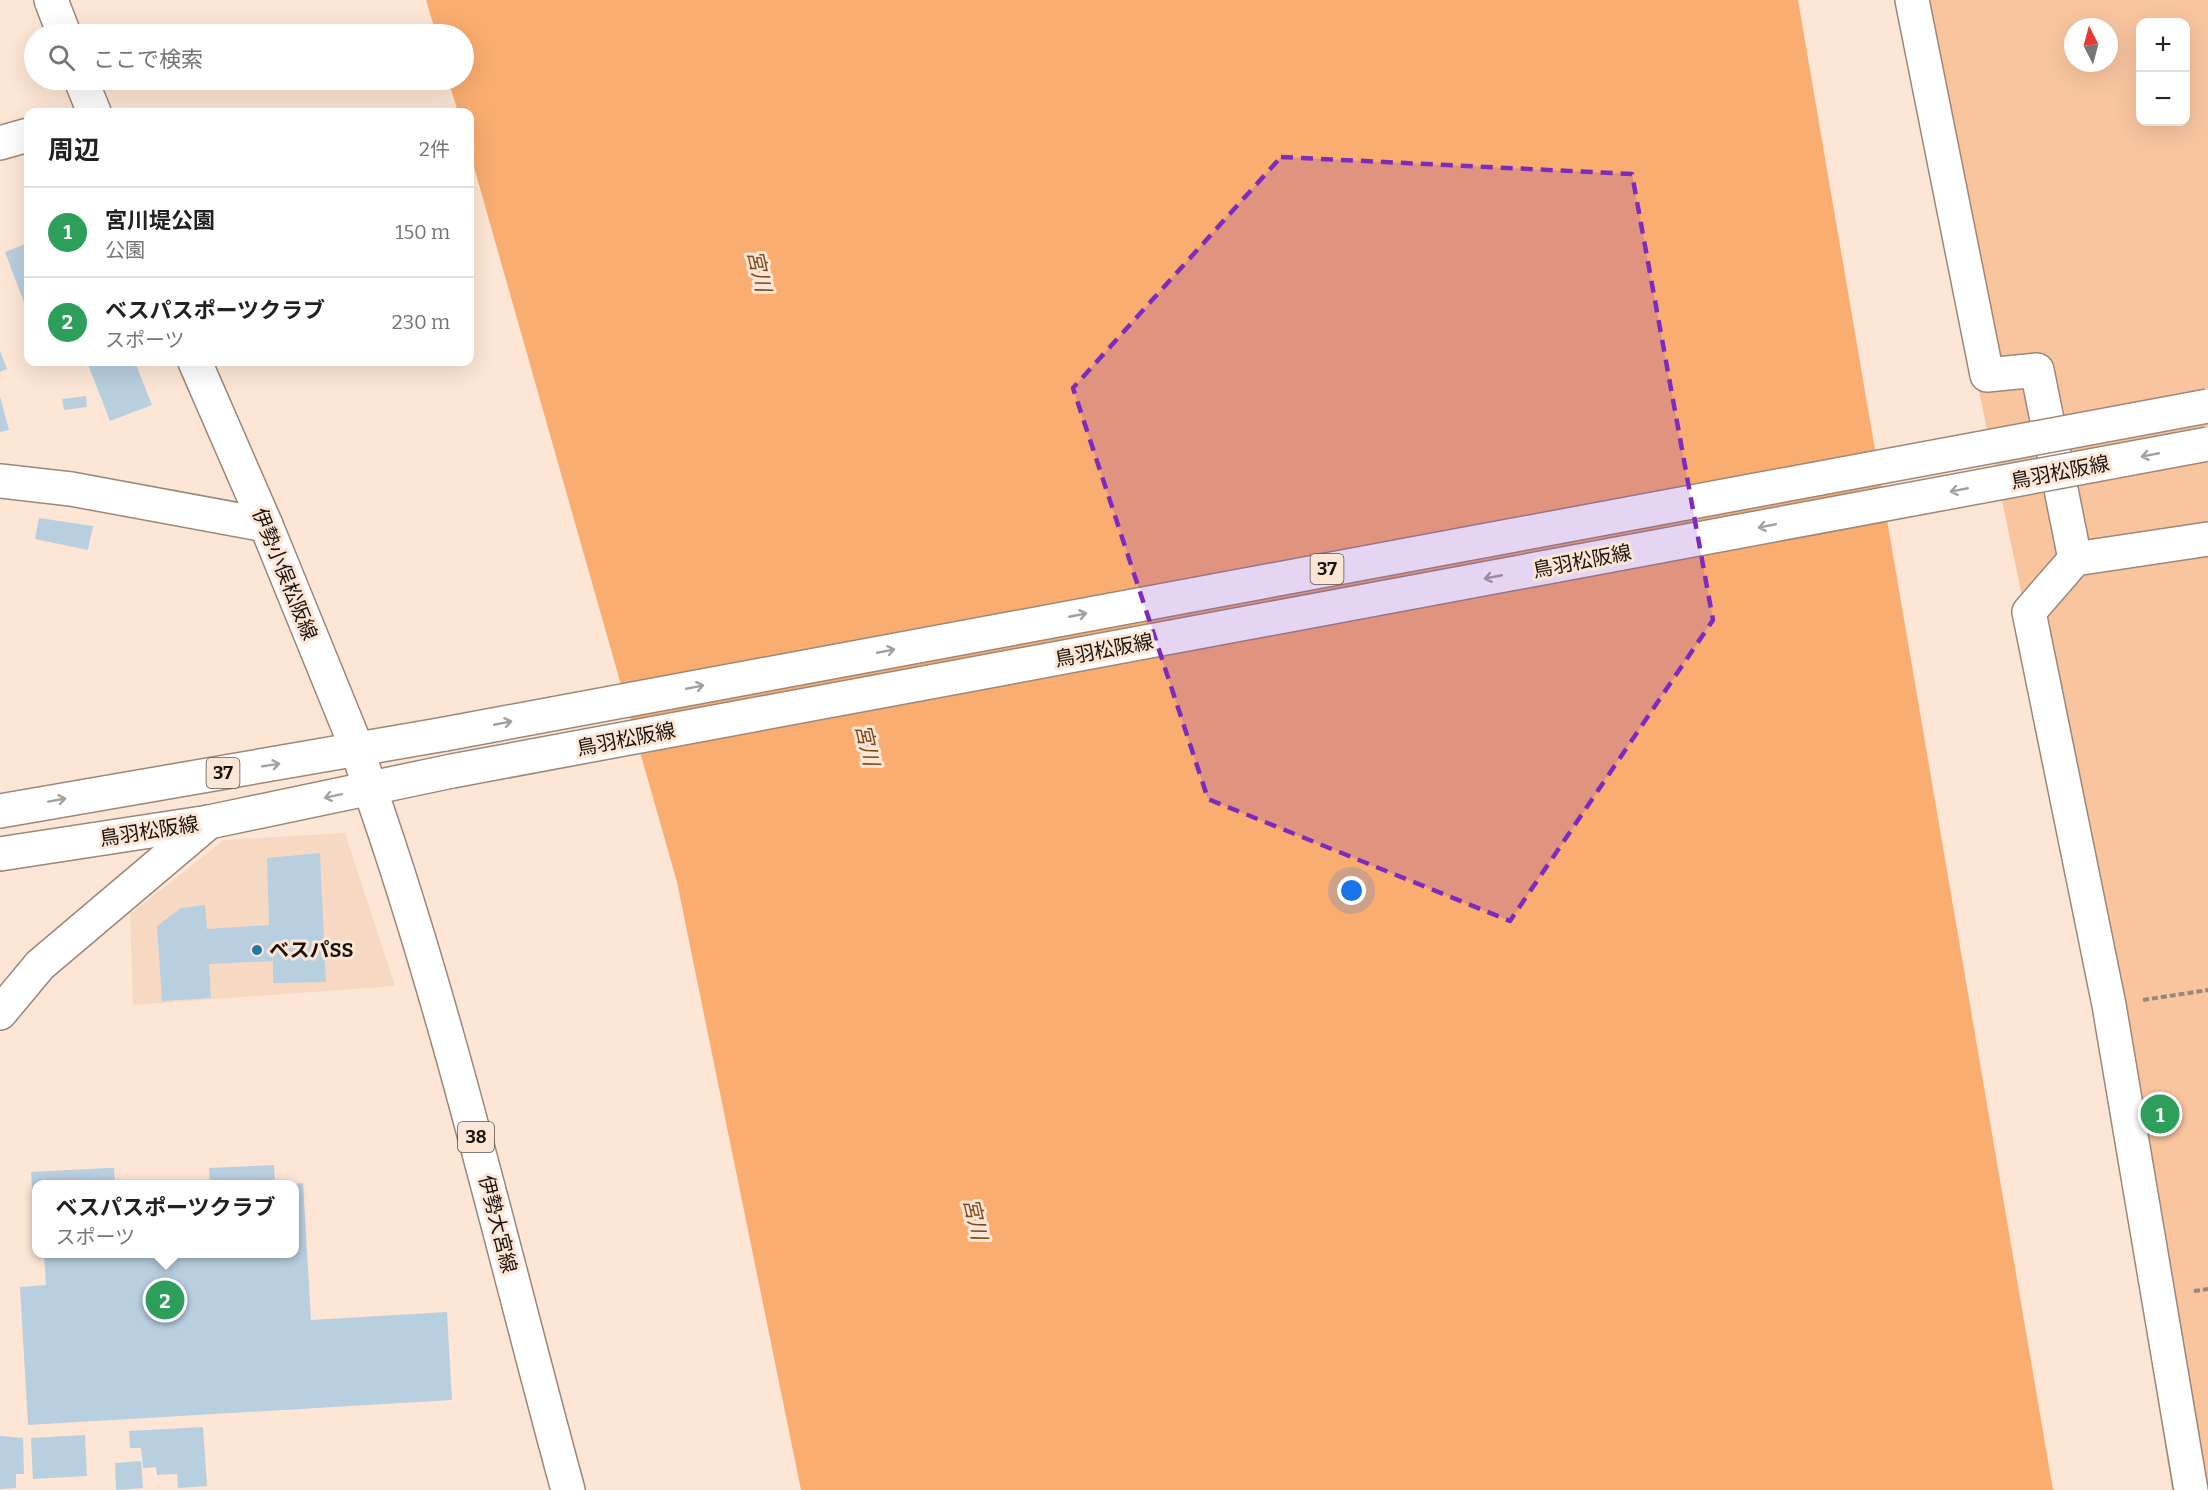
<!DOCTYPE html>
<html lang="ja">
<head>
<meta charset="utf-8">
<style>
	body { margin:0; font-family:Bitter,"Noto Sans JP",serif; background:#f6f6f6; color:#222 }
	.controls { position:absolute; right:18px; top:18px; display:grid; overflow:hidden; border-radius:12px; box-shadow:0 6px 24px #0002 }
	.controls button { width:54px; height:54px; display:grid; place-items:center; padding:0; border:0; border-bottom:2px solid #e0e0e0; background:#fff; color:#222; font:30px sans-serif }
	.compass { position:absolute; left:2064px; top:18px; width:54px; height:54px; border-radius:50%; background:#fff; box-shadow:0 6px 24px #0002; rotate:354deg }
	.you { position:absolute; left:1352px; top:891px; width:21px; height:21px; margin:-15px; border:4px solid #fff; border-radius:50%; background:#1a73e8; box-shadow:0 0 0 9px #1a73e833 }
	.badge { display:grid; place-items:center; width:39px; height:39px; border-radius:50%; background:#2577a8; color:#fff; font-size:20px; font-weight:700 }
	.pin { position:absolute; translate:-50% -50%; border:3px solid #fff; box-shadow:0 2px 6px #0006 }
	.popup { position:absolute; left:32px; top:1180px; width:267px; height:78px; box-sizing:border-box; display:grid; place-content:center; border-radius:12px; background:#fff; filter:drop-shadow(0 2px 4px #0005); font-size:20px; white-space:nowrap; color:#767676 }
	.popup b { font-size:22px; color:#222 }
	.popup::after { content:''; position:absolute; left:50%; top:100%; margin-left:-12px; border:12px solid transparent; border-top-color:#fff }
	.list { margin:0; padding:0; list-style:none }
	h2 { display:flex; justify-content:space-between; align-items:center; height:78px; margin:0; padding:0 24px; font-size:26px }
	h2 small { font-size:20px; font-weight:400; color:#767676 }
	.list li { display:grid; grid-template-columns:39px 1fr auto; gap:18px; align-items:center; box-sizing:border-box; height:90px; padding:0 24px; border-top:2px solid #e0e0e0 }
	.list b { display:block; font-size:22px; white-space:nowrap }
	.list p { margin:0; font-size:20px; white-space:nowrap; color:#767676 }
	.list em { font-size:20px; font-style:normal; color:#767676 }
	.icon { flex:none; width:33px; height:33px; fill:none; stroke:currentColor; stroke-width:2; stroke-linecap:round; stroke-linejoin:round }
	.map { position:relative; flex:none; width:2208px; height:1490px; overflow:hidden }
	.search { position:absolute; background:#fff; box-shadow:0 6px 24px #0002; left:24px; top:24px; width:450px; height:66px; display:flex; align-items:center; gap:15px; box-sizing:border-box; padding:0 21px; border-radius:33px; color:#767676; font-size:22px }
	.panel { position:absolute; background:#fff; box-shadow:0 6px 24px #0002; left:24px; top:108px; width:450px; height:258px; border-radius:12px }
	.map>svg:first-child { display:block }
</style>
</head>
<body>
<div class="map">
<svg width="2208" height="1490" viewBox="0 0 2208 1490">
	<rect width="100%" height="100%" fill="#fde6d5"/>
	<path fill="#f7d9c3" d="M345 833 395 986 133 1005 130 914 224 840Z"/>
	<path fill="#f8c59f" fill-rule="evenodd" d="M1897 0H2208V1490H2172L2052 739ZM2140 22H2186V122H2140ZM2073 27H2109V63H2073Z"/>
	<path fill="#f9ad70" d="M426 0H1798L2053 1490H801L677 882 470 153V112H458L448 80H464V34H436Z"/>
	<path fill="#b8cfe0" d="M28 243V313L5 252Z
		M0 351 7 369 0 372Z
		M87 362H135L152 405 110 421Z
		M0 396 9 430 0 432Z
		M86 396 87 407 64 410 62 399Z
		M39 518 93 526 88 550 35 539Z
		M320 853 326 982 273 983V961L209 964 211 998 162 1001 157 926 181 908 205 905 207 929 269 925 267 858Z
		M274 1165 275 1184H210L209 1168Z
		M107 1168H114L115 1184H36V1225H34L31 1172Z
		M303 1183 311 1320 447 1312 452 1400 28 1425 20 1287 46 1285 44 1254H294V1184Z
		M203 1427 207 1486 178 1488 177 1474 157 1475 156 1467 143 1468 141 1448H130L129 1431Z
		M85 1435 87 1476 33 1479 31 1438Z
		M0 1436 23 1438 24 1474H16V1488L0 1489Z
		M141 1461 143 1488 116 1490 115 1463Z"/>
	<g fill="none" stroke-linecap="round" stroke-linejoin="round">
		<g stroke="#9c8778" stroke-width="36">
			<path id="street" d="M1912 0 1987 375 2037 370 2075 559
				M0 143 28 135
				M0 481 71 489 266 525
				M2191 1490 2109 1005 2029 612 2075 559 2208 539"/>
		</g>
		<g stroke="#9c8778" stroke-width="36">
			<path id="secondary" d="M51 0 64 34
				M81 80 94 112
				M195 362 266 525 358 751 370 789
				M0 1013 40 965 209 822"/>
		</g>
		<g stroke="#9c8778" stroke-width="36">
			<path id="primary" d="M370 789C450 1018 504 1256 568 1490
				M0 811 445 734
				M0 854 209 822 452 771"/>
		</g>
		<path stroke="#98877b" stroke-width="4" stroke-dasharray="6 3" stroke-linecap="butt" d="M2143 1000 2208 990
			M2194 1291 2208 1289"/>
		<use href="#street" stroke="#fff" stroke-width="33"/>
		<use href="#secondary" stroke="#fff" stroke-width="33"/>
		<use href="#primary" stroke="#fff" stroke-width="33"/>
		<g stroke="#9c8778" stroke-width="36" stroke-linecap="butt">
			<path id="primary-bridge" d="M445 734 2208 406
				M452 771 2208 444"/>
		</g>
		<use href="#primary-bridge" stroke="#fff" stroke-width="33"/>
	</g>
	<defs><path id="oneway-shaft" d="M-6 0H5M1.5-3L5.5 0L1.5 3" fill="none" stroke-width="1.6" stroke-linecap="round" stroke-linejoin="round" transform="scale(1.5)"/></defs>
	<g stroke="#a3a09d">
		<use href="#oneway-shaft" transform="translate(2150 455) rotate(169)"/>
		<use href="#oneway-shaft" transform="translate(1959 490) rotate(169)"/>
		<use href="#oneway-shaft" transform="translate(1767 526) rotate(169)"/>
		<use href="#oneway-shaft" transform="translate(1493 577) rotate(169)"/>
		<use href="#oneway-shaft" transform="translate(1078 615) rotate(-11)"/>
		<use href="#oneway-shaft" transform="translate(886 651) rotate(-11)"/>
		<use href="#oneway-shaft" transform="translate(695 687) rotate(-11)"/>
		<use href="#oneway-shaft" transform="translate(503 723) rotate(-11)"/>
		<use href="#oneway-shaft" transform="translate(271 765) rotate(-9)"/>
		<use href="#oneway-shaft" transform="translate(333 796) rotate(168)"/>
		<use href="#oneway-shaft" transform="translate(57 800) rotate(-10)"/>
	</g>
	<path fill="#7b2cbf" fill-opacity="0.2" stroke="#7b2cbf" stroke-width="4.5" stroke-dasharray="12 8" stroke-linejoin="round" d="M1281 157 1632 174 1713 620 1510 921 1208 799 1073 388Z"/>
	<circle fill="#2577a8" stroke="#fde6d5" stroke-width="2" cx="257" cy="950" r="6"/>
	<g text-anchor="middle" dominant-baseline="central" stroke-width="6" stroke-linejoin="round" paint-order="stroke">
		<g fill="#fde6d5" stroke="#5d5148" stroke-width="1.5">
			<rect x="1310.5" y="554" width="33" height="30" rx="4.5"/>
			<rect x="206.5" y="758" width="33" height="30" rx="4.5"/>
			<rect x="458" y="1122" width="36" height="30" rx="4.5"/>
		</g>
		<g font-size="18" font-weight="bold" fill="#19110b">
			<text x="1327" y="569">37</text>
			<text x="223" y="773">37</text>
			<text x="476" y="1137">38</text>
		</g>
		<g font-size="20" fill="#19110b" stroke="#fde6d5">
			<text transform="translate(2060 472) rotate(-11)">鳥羽松阪線</text>
			<text transform="translate(1582 561) rotate(-11)">鳥羽松阪線</text>
			<text transform="translate(285 574) rotate(68)">伊勢小俣松阪線</text>
			<text transform="translate(1104 650) rotate(-11)">鳥羽松阪線</text>
			<text transform="translate(626 739) rotate(-11)">鳥羽松阪線</text>
			<text transform="translate(149 831) rotate(-9)">鳥羽松阪線</text>
			<text transform="translate(498 1224) rotate(76)">伊勢大宮線</text>
		</g>
		<g font-size="20" font-weight="bold" fill="#19110b" stroke="#fde6d5" text-anchor="start">
			<text x="269" y="950">ベスパSS</text>
		</g>
		<g font-size="21" font-style="italic" fill="#7a491d" stroke="#fde6d5">
			<text transform="translate(759 271) rotate(77)">宮川</text>
			<text transform="translate(867 745) rotate(77)">宮川</text>
			<text transform="translate(975 1219) rotate(77)">宮川</text>
		</g>
	</g>
</svg>
<div class="controls">
<button>+</button>
<button>−</button>
</div>
<svg class="compass" viewBox="-18 -18 36 36"><path d="M0-13l5 13h-10z" fill="#e53935"/><path d="M0 13l5-13h-10z" fill="#767676"/></svg>
<div class="you"></div>
<div class="pin badge" style="left:2160px;top:1114px;background:#2e9e5b">1</div>
<div class="pin badge" style="left:165px;top:1300px;background:#2e9e5b">2</div>
<div class="popup"><b>ベスパスポーツクラブ</b>スポーツ</div>
<div class="search"><svg class="icon" aria-label="search" viewBox="0 0 24 24"><circle cx="10" cy="10" r="6"/><path d="M15 15l6 6"/></svg>ここで検索</div>
<section class="panel">
<h2>周辺<small>2件</small></h2>
<ul class="list">
<li><span class="badge" style="background:#2e9e5b">1</span><div><b>宮川堤公園</b><p>公園</p></div><em>150 m</em></li>
<li><span class="badge" style="background:#2e9e5b">2</span><div><b>ベスパスポーツクラブ</b><p>スポーツ</p></div><em>230 m</em></li>
</ul>
</section>
</div>
</body>
</html>
